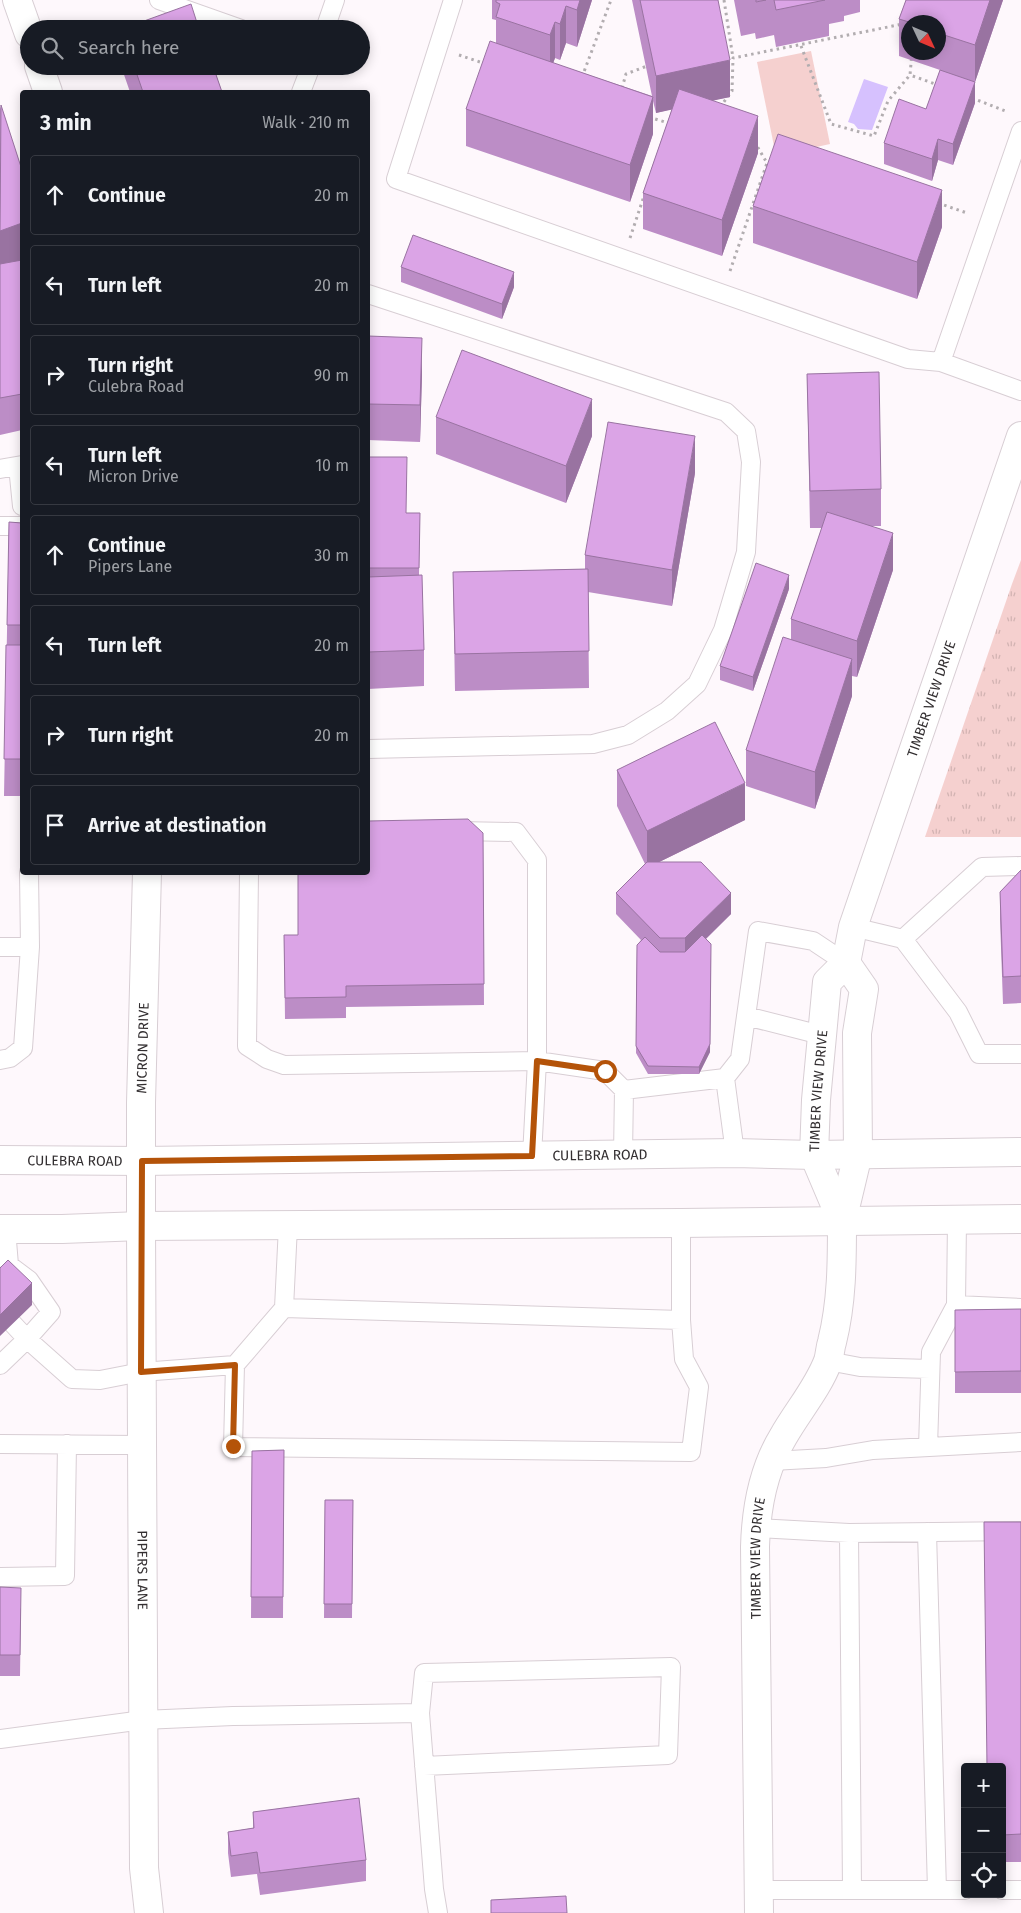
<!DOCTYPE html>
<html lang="en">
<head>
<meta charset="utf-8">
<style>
	body { margin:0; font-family:"Fira Sans",sans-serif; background:#20242c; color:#f1f3f6 }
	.controls { position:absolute; right:15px; bottom:15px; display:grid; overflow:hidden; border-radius:5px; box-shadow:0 2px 12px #0003 }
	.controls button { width:45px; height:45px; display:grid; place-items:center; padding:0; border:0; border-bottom:1px solid #363941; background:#171b24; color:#f1f3f6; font:25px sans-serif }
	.compass { position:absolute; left:901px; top:15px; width:45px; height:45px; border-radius:50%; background:#171b24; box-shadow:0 2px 12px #0003; rotate:134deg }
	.stop { position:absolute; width:15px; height:15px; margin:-11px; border:4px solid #b45309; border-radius:50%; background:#fff }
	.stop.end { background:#b45309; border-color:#fff; box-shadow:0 1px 5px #0008 }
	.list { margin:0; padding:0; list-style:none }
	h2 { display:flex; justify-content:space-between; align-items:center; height:65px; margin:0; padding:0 20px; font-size:21px }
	h2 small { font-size:16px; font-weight:400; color:#9ea1a6 }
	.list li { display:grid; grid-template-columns:32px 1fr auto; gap:15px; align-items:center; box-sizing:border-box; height:80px; margin:0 10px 10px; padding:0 10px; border:1px solid #363941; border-radius:5px }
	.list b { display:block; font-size:19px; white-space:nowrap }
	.list p { margin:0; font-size:16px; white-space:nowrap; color:#9ea1a6 }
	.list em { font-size:16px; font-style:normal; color:#9ea1a6 }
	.icon { flex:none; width:28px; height:28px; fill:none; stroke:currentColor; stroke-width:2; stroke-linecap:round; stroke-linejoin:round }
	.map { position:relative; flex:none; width:1021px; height:1913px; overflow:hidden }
	.search { position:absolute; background:#171b24; box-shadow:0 2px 12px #0003; left:20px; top:20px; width:350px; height:55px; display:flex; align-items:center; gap:12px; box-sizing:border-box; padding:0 18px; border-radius:28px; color:#9ea1a6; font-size:19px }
	.panel { position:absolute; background:#171b24; box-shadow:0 2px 12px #0003; left:20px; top:90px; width:350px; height:785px; border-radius:5px }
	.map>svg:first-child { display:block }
</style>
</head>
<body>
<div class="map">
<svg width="1021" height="1913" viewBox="0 0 1021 1913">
	<defs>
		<pattern id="grass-tufts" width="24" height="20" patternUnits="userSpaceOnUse" patternTransform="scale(1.25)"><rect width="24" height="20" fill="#f5d0cf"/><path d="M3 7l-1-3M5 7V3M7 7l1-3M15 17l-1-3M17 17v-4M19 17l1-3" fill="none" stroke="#d2b3b2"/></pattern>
	</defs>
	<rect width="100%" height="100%" fill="#fef8fc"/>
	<path fill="url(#grass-tufts)" d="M1021 560V837H925L1012 584Z"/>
	<path fill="#f5d0cf" d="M811 51 830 144 776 156 757 62Z"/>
	<path fill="#d6c1fe" d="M864 79 888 87 872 130 858 129 854 124 848 122Z"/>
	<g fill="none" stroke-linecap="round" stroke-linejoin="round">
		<g stroke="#d8ced4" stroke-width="20">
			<path id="service" d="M159 0 241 29
				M453 0 396 179 908 359 941 362
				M325 29 335 0
				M301 92 311 66
				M1021 131 941 362 1021 391
				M368 294 726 412 746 431 751 462 746 552 723 630 697 684 667 711 628 735 593 744 368 749
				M18 466 22 506
				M0 469 22 465
				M0 526H22
				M458 831 516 832 537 860V1061L532 1156
				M249 872 247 1046 267 1059 284 1065 537 1061 605 1071 624 1090 623 1155
				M853 927 903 939 982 867 1021 866
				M903 939 958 1012 979 1054H1021
				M0 947H30L29 872
				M746 1016 821 1035
				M0 1060 10 1058 23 1048 30 947
				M725 1078 735 1153
				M624 1090 725 1078 740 1059 758 931 813 941 846 963
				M288 1226 284 1308 681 1320
				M956 1305 1021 1308
				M13 1324 27 1339 72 1379 100 1380 141 1372 235 1365 233 1447 691 1452 699 1387 684 1359 681 1320V1223
				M828 1361 860 1367 930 1369
				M0 1365 27 1339 51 1312 29 1280 9 1265 6 1229
				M235 1365 284 1308
				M0 1444 142 1445
				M928 1447 931 1352 956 1305 957 1220
				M772 1461 826 1458 873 1450 1021 1442
				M756 1528 849 1533 852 1890
				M927 1532 937 1890
				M849 1533 1021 1531
				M0 1577 65 1576 67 1444
				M0 1739 143 1720 233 1716 420 1713
				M424 1766 668 1755 671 1667 424 1673 420 1713 434 1889 438 1913
				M759 1890H965
				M1002 1890H1021"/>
		</g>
		<g stroke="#d8ced4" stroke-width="30">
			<g id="minor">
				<path id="s1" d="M141 1226 144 1868 149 1913"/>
				<path id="s2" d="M759 1913 755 1547C756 1509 763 1470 783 1437 797 1412 818 1388 828 1361 830 1355 830 1348 832 1342 842 1302 842 1262 842 1221"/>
			</g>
		</g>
		<g stroke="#d8ced4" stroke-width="30">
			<g id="tertiary">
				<path d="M17 0 29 34"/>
				<path d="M39 66 48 92"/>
				<path id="s3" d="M842 1221 814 1155 816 1100 827 982 846 963 853 927 1021 436"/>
				<path d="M842 1221 858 1154 857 1033 864 989 846 963"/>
				<path id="s4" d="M141 1226V1103L147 872"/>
			</g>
		</g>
		<g stroke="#d8ced4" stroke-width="30">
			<g id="secondary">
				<path id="s5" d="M0 1160 142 1161 735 1153 814 1155 1021 1152"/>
				<path d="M0 1229H62L141 1226 681 1223 1021 1219"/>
			</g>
		</g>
		<path stroke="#b2adb0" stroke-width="3" stroke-dasharray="2.5 4" stroke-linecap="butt" d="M724 0 733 58
			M801 46 831 124 874 136 888 101 910 75
			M912 52 910 75 938 85
			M459 55 486 64
			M582 77 611 0
			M622 88 626 74 647 66
			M972 98 1008 112
			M720 107 732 91 733 58 908 23
			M649 117 668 123
			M938 203 967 213
			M630 238 644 196
			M730 271 767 163 757 146"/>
		<use href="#service" stroke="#fff" stroke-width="18"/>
		<use href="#minor" stroke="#fff" stroke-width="28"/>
		<use href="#tertiary" stroke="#fff" stroke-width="28"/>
		<use href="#secondary" stroke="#fff" stroke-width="28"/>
	</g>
	<path fill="#bc8dc6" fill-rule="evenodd" d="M492 0H592L577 47 566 43 560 60 555 58 553 63 652 96 632 0H718L730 97 713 100 758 153 722 256 643 229V193L672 109 656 113 653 101V134L630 202 466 146V109L496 43V20L492 19Z
		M734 0H860V12L844 16V21L829 24V36L776 47 774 35 756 39 755 33 741 36Z
		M906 0H1003L975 82V103L953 165 938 160 932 181 884 164V143L926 109 940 70 899 56V19ZM908 22H938V52H908Z
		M121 66H213L222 92H130Z
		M0 106 22 170V430L0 435Z
		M753 206 942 227 917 299 753 243Z
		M401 267 514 287 502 319 401 282Z
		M368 336 422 374 420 442 368 440Z
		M807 374 881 489V526H872L893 570 857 677 852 676V696L815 809 746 786V750L791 640V619L822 528H810Z
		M436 417 592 436 566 503 436 454Z
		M368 457 406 513H420L419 575 424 650V686L368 689Z
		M695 473 672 606 588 592 589 688 455 691 453 572 585 569V555Z
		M9 522 22 523V796H4Z
		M789 589 753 691 720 680V666Z
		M617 770 745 820 659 862 731 914 706 939 710 1052 699 1074H648L636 1053 637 945 641 940 616 914V893L645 864 617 806Z
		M483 833 484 1005 346 1007V1018L285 1019 284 935H298Z
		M1021 870V1003L1003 1004 1000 919V892Z
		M1021 1309V1393H955V1310Z
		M284 1450 283 1618H251L252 1451Z
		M325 1500H353L352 1618H324Z
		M1021 1522V1862H1002V1767Z
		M0 1587 21 1609 20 1676H0Z
		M253 1812 366 1860V1881L260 1895 257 1874 231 1877 228 1853V1832L253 1828Z"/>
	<path fill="#9973a1" d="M580 0H592L577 47V10Z
		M990 0H1003L975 82V45Z
		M566 6V43L560 60V24Z
		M555 22V58L550 72V35Z
		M730 60V97L656 113V76Z
		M975 82V103L953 165V144Z
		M653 97V134L630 202V165Z
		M758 116V153L722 256V220Z
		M938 139V160L932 181V159Z
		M942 190V227L917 299V262Z
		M22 223V260L0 268V231Z
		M514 272V287L502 319V304Z
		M422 338V374L420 442V405Z
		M592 399V436L566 503V466Z
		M695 436V473L672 606V570Z
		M893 533V570L857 677V641Z
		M789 575V589L753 691V677Z
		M852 659V696L815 809V772Z
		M745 783V820L647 868V831Z
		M731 893V914L685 959V938Z
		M711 951 710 1052 699 1074V1067Z
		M32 1283V1305L0 1336V1315Z"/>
	<path fill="#dba4e6" stroke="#9973a1" d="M496 0H580L577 10 566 6 560 24 555 22 550 35 496 17 500 4 496 2Z
		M640 0H718L730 60 656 76Z
		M756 0H766L756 2Z
		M774 0H825L776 10Z
		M906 0H990L975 45 938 33V22H909L899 19Z
		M191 4 199 29H122Z
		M490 41 653 97 630 165 466 109Z
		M134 66H213L222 92H143Z
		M940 70 975 82 953 144 938 139 932 159 884 143 899 99 926 109Z
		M679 89 758 116 722 220 643 193Z
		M1 105 22 170V223L0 231Z
		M778 134 942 190 917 262 753 206Z
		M413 235 514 272 502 304 401 267Z
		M22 260V394L0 398V264Z
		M368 336 422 338 420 405 368 404Z
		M462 350 592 399 566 466 436 417Z
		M879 372 881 489 810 491 807 374Z
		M608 422 695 436 672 570 585 555Z
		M368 457H407L406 513H420L419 568H368Z
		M827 512 893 533 857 641 791 619Z
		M9 522 22 523V625H7Z
		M756 563 789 575 753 677 720 666Z
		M588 569 589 651 455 654 453 572Z
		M422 575 424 650 368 652V577Z
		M783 637 852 659 815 772 746 750Z
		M6 645H22V759H4Z
		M715 722 745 783 647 831 617 770Z
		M468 819 483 833 484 984 346 986V997L285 998 284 935H298V872H368V821Z
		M647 862H701L731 893 685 938H660L616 893Z
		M1021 870V976L1003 977 1000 892Z
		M702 935 711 944 710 1044 699 1067 648 1066 636 1046 637 945 645 937 660 952H685Z
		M8 1260 32 1283 0 1315V1268Z
		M1021 1309V1371L955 1372V1310Z
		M284 1450 283 1597H251L252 1451Z
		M325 1500H353L352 1604H324Z
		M984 1522H1021V1834L1002 1835V1767H987Z
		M0 1587 21 1588 20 1655H0Z
		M359 1798 366 1860 260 1873 257 1852 231 1856 228 1832 254 1828 253 1812Z
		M566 1896 567 1913H491V1900Z"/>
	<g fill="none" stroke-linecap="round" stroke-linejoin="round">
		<path stroke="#b45309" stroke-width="6" d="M233 1446 235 1365 141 1372 142 1161 532 1156 537 1061 605 1071"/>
	</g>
	<g text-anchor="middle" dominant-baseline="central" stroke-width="4" stroke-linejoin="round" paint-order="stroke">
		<g font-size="14" fill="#332f31" stroke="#fff">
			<text stroke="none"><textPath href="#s3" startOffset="550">TIMBER VIEW DRIVE</textPath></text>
			<text stroke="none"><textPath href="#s4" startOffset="178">MICRON DRIVE</textPath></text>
			<text stroke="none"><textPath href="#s3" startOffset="136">TIMBER VIEW DRIVE</textPath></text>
			<text stroke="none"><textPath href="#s5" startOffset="600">CULEBRA ROAD</textPath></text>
			<text stroke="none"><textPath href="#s5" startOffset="75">CULEBRA ROAD</textPath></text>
			<text stroke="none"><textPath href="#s2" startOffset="355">TIMBER VIEW DRIVE</textPath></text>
			<text stroke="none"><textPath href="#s1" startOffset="344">PIPERS LANE</textPath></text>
		</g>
	</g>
</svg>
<div class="controls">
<button>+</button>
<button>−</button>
<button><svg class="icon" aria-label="locate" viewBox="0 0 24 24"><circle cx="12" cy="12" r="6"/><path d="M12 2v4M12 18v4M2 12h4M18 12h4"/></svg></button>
</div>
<svg class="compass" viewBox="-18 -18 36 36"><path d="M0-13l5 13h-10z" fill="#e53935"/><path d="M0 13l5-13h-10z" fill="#9ea1a6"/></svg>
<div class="stop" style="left:605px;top:1071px"></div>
<div class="stop end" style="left:233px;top:1446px"></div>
<div class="search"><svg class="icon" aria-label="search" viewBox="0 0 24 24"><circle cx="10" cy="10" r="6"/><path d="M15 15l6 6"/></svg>Search here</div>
<section class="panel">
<h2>3 min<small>Walk · 210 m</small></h2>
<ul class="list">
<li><svg class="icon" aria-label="ahead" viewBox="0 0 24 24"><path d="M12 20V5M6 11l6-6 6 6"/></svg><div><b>Continue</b></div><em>20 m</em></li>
<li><svg class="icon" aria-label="left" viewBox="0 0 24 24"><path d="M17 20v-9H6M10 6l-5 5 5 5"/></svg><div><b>Turn left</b></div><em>20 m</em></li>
<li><svg class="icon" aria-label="right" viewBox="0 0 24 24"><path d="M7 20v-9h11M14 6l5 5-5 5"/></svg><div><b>Turn right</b><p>Culebra Road</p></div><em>90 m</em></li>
<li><svg class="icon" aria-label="left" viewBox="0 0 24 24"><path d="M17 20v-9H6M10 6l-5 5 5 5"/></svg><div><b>Turn left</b><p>Micron Drive</p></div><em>10 m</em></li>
<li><svg class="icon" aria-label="ahead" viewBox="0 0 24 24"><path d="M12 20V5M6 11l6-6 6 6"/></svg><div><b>Continue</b><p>Pipers Lane</p></div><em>30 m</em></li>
<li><svg class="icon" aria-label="left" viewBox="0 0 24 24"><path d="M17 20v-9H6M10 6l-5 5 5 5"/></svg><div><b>Turn left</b></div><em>20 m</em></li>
<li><svg class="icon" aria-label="right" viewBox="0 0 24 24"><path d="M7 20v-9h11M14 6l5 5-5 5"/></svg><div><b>Turn right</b></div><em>20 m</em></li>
<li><svg class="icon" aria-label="arrive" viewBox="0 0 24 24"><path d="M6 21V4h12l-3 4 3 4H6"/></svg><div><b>Arrive at destination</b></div></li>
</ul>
</section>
</div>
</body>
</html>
